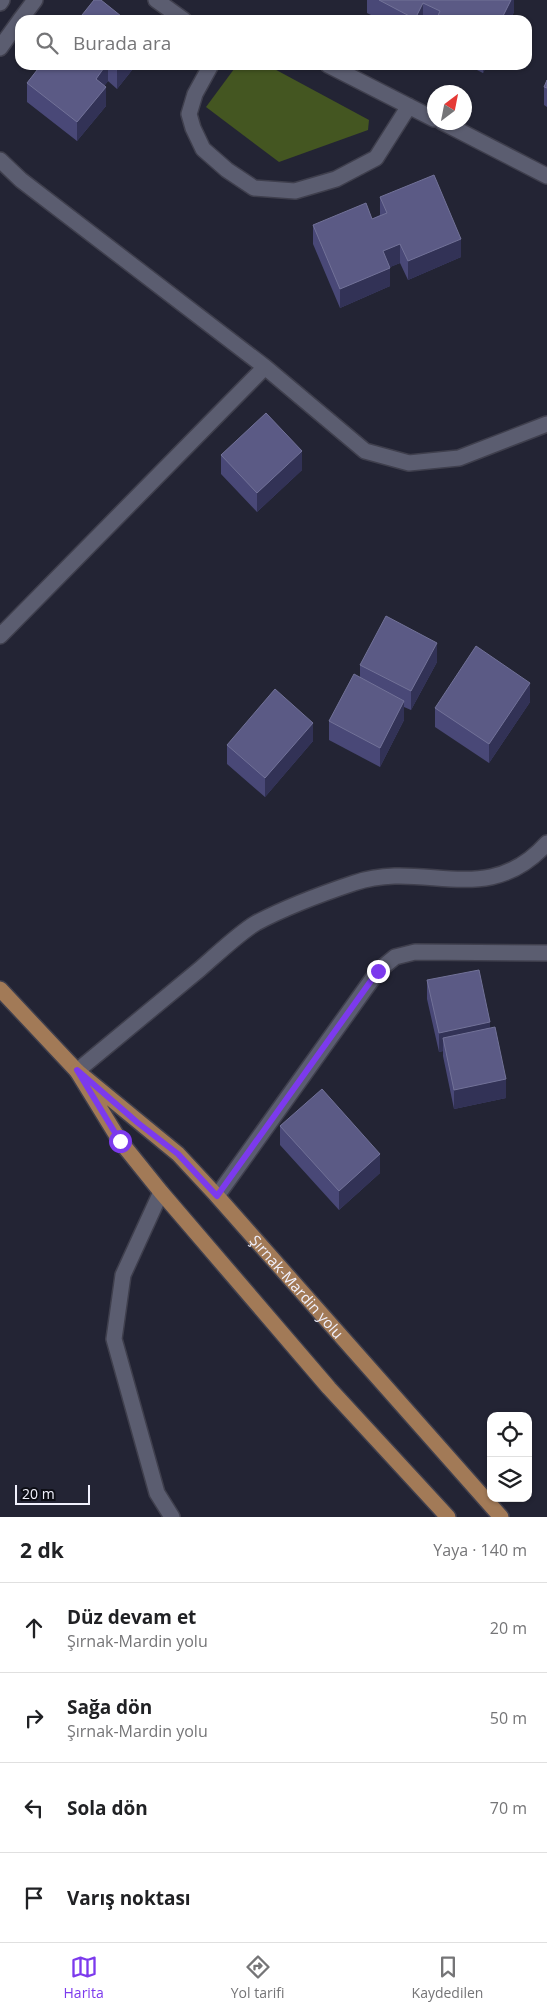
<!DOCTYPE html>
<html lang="tr">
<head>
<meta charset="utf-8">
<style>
	body { margin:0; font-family:"Open Sans",sans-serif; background:#f2f2f2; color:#202124 }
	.controls { position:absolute; right:15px; bottom:15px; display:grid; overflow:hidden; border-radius:10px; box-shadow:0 1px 4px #0004 }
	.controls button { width:45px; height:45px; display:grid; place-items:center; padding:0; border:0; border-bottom:1px solid #e0e0e0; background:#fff; color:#202124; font:25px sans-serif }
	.compass { position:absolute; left:427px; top:85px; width:45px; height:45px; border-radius:50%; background:#fff; box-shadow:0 1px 4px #0004; rotate:32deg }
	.scale { position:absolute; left:15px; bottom:12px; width:75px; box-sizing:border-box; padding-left:5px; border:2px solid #f1f1fd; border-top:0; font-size:14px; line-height:18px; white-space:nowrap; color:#f1f1fd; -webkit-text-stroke:4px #0d0e15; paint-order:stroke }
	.stop { position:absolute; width:15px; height:15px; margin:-11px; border:4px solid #7c3aed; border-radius:50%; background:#fff }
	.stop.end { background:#7c3aed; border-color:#fff; box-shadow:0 1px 5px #0008 }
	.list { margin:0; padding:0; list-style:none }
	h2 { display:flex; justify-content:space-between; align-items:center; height:65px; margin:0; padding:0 20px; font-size:21px }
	h2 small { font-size:16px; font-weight:400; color:#757577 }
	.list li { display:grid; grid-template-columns:32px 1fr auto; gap:15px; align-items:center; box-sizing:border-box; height:90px; padding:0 20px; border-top:1px solid #e0e0e0 }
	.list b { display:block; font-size:19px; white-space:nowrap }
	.list p { margin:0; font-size:16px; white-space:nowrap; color:#757577 }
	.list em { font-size:16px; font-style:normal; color:#757577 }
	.icon { flex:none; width:28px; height:28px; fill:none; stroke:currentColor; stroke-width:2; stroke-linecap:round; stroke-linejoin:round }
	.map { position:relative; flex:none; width:547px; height:1517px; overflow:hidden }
	.search { position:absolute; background:#fff; box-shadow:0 1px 4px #0004; left:15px; right:15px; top:15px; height:55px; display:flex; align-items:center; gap:12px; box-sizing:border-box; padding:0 18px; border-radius:15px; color:#757577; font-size:19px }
	.sheet { height:425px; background:#fff }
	nav { display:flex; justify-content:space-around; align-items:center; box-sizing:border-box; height:70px; border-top:1px solid #e0e0e0; background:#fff; font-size:14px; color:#757577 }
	nav a { display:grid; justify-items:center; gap:2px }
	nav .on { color:#7c3aed }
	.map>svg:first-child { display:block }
</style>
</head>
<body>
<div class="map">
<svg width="547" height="1517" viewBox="0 0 547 1517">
	<rect width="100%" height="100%" fill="#232434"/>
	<path fill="#445621" d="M237 65H267L369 120 368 130 279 162 206 107Z"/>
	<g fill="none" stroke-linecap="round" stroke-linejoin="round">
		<g stroke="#3f3f4d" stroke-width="18">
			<path id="minor" d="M156 0 184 20
				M0 3 2 0
				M20 20 35 0
				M0 48 20 20
				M211 65 195 94 189 114 193 128 203 149 227 170 254 188 295 191 336 179 376 158 409 106
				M328 65 434 119
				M442 122 547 176
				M0 160 21 180 265 367 365 451 409 463 459 458 547 424
				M0 636 265 367
				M77 1071C118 1037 159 1003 200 969 215 956 239 933 256 923 286 907 321 894 354 883 425 859 487 910 547 843
				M161 1192 123 1275 114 1339 157 1493 172 1517
				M217 1196 378 971 395 957 415 952 547 953"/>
		</g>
		<g stroke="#3f3f4d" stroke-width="18">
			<g id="major">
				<path d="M0 989 77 1071"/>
				<path id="s1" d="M448 1517 329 1388 161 1192 120 1141 77 1071 178 1154 217 1196 501 1517"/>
			</g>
		</g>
		<use href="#minor" stroke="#5b5d70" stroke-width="15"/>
		<use href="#major" stroke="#a27a57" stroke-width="15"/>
	</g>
	<path fill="#494877" d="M367 0H514V12L510 20H381L367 13Z
		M41 65H136L117 89 108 81 104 86 106 106 77 141 27 102V83Z
		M467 65H487L483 73Z
		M547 80V107L544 105V87Z
		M380 197 461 257 408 280 400 263 390 267V286L340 308 313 244V225L372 219 380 215Z
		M221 455 302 470 257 512 221 474Z
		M437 662 411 710 404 707V720L380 767 329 740V721L360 677V665Z
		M530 702 489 763 435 727V708Z
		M313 741 265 797 227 764V745Z
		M427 980 490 1028 506 1098 454 1109 443 1056V1051L439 1052 427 999Z
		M280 1126 380 1173 339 1210 280 1145Z"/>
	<path fill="#323256" d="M511 0H514V12L510 20H501Z
		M423 3V20H415V19Z
		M106 65H108V81L96 98V79Z
		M121 65H136L117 89V70Z
		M483 65H487L483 73Z
		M106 87V106L77 141V122Z
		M461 239V257L408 280V261Z
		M400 244V263L383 270V251Z
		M390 268V286L340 308V289Z
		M302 451V470L257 512V493Z
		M437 643V662L411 710V691Z
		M530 683V702L489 763V744Z
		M404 701V720L380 767V748Z
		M313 723V741L265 797V778Z
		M490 1022V1041L443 1038V1051L439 1052V1033Z
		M506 1079V1098L454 1109V1090Z
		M380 1154V1173L339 1210V1191Z"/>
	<path fill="#5b5a85" stroke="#727298" d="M94 0H101L126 20H78Z
		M379 0H511L501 20H436L440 11 423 3 415 19Z
		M41 65H106L96 79 106 87 77 122 27 83Z
		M111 65H121L117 70Z
		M547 80V88L544 87Z
		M434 175 461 239 408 261 400 244 383 251 390 268 340 289 313 225 366 203 372 219 387 213 380 197Z
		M266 413 302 451 257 493 221 455Z
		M386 616 437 643 411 691 360 665Z
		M476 646 530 683 489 744 435 708Z
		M354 674 404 701 380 748 329 721Z
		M275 689 313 723 265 778 227 745Z
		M479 970 490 1022 439 1033 427 980Z
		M495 1027 506 1079 454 1090 443 1038Z
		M322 1089 380 1154 339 1191 280 1126Z"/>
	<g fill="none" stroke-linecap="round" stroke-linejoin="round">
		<path stroke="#7c3aed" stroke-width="6" d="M120 1141 77 1070 138 1123 178 1154 217 1196 378 971"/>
	</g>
	<g text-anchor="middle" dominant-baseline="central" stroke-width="4.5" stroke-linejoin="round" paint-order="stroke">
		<g font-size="15" fill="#f1f1fd" stroke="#0d0e15">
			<text stroke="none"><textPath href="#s1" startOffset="890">Şırnak-Mardin yolu</textPath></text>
		</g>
	</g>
</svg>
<div class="controls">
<button><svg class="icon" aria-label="locate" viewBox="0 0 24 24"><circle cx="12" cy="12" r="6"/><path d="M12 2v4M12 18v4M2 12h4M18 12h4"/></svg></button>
<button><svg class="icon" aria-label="layers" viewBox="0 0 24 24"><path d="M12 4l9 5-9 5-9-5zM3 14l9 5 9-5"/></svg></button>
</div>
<svg class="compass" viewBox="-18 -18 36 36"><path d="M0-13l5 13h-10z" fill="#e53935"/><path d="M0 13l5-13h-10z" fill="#757577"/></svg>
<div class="scale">20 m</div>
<div class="stop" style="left:120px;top:1141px"></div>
<div class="stop end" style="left:378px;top:971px"></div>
<div class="search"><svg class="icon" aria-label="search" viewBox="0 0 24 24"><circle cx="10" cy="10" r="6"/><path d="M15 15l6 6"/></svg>Burada ara</div>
</div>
<section class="sheet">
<h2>2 dk<small>Yaya · 140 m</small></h2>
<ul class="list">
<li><svg class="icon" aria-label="ahead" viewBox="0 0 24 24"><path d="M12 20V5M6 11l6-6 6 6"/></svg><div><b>Düz devam et</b><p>Şırnak-Mardin yolu</p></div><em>20 m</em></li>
<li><svg class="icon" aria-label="right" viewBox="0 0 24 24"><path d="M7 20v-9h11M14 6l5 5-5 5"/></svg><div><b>Sağa dön</b><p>Şırnak-Mardin yolu</p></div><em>50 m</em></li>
<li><svg class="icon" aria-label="left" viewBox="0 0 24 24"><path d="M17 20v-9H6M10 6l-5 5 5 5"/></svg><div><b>Sola dön</b></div><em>70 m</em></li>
<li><svg class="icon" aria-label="arrive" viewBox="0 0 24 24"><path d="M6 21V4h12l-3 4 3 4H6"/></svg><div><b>Varış noktası</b></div></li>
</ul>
</section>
<nav>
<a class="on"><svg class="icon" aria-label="map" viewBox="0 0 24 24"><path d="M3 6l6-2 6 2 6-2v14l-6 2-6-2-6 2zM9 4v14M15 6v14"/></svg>Harita</a>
<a><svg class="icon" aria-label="directions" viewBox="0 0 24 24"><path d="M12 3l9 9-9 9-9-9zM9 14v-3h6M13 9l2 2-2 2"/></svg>Yol tarifi</a>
<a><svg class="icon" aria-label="saved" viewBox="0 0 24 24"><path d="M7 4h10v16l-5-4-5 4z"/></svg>Kaydedilen</a>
</nav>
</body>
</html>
